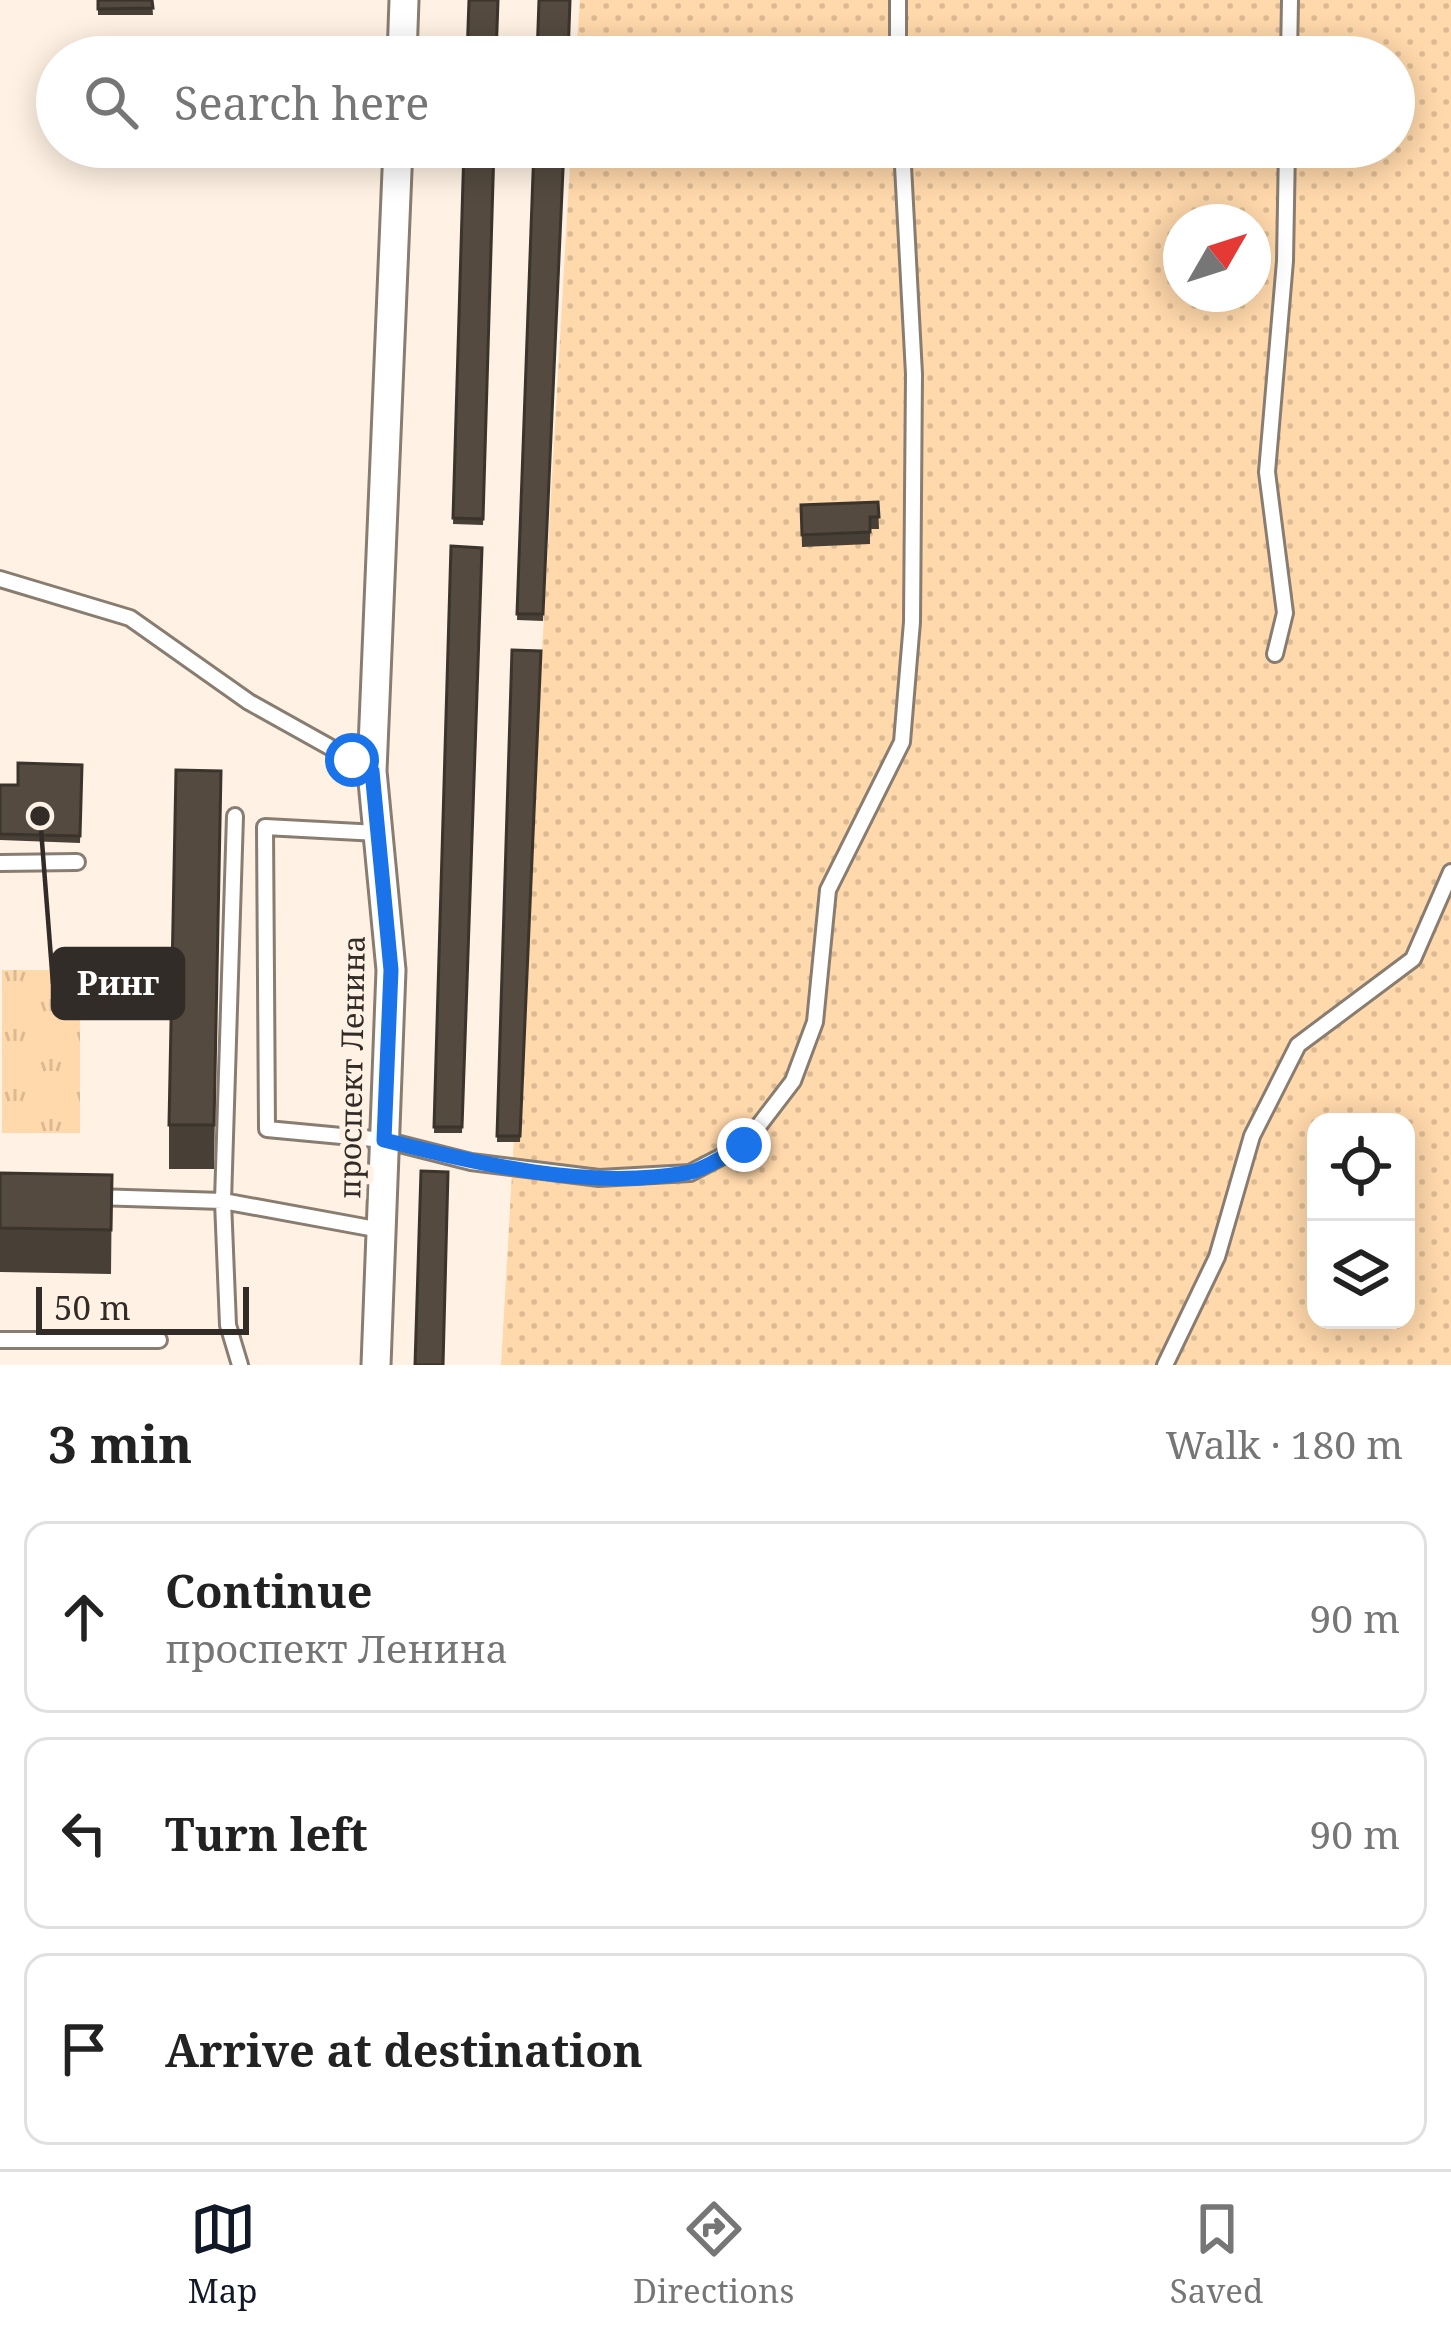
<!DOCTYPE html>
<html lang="en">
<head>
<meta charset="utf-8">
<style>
	body { margin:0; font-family:"Noto Serif",serif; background:#f2f2f2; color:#222 }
	.controls { position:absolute; right:36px; bottom:36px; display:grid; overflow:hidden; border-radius:24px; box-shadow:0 6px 30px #0003 }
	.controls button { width:108px; height:108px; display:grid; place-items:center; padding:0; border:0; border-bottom:3px solid #e0e0e0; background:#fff; color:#222; font:60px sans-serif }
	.compass { position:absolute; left:1163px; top:204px; width:108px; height:108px; border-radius:50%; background:#fff; box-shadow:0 6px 30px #0003; rotate:51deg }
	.scale { position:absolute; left:36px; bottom:30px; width:213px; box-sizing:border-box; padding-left:12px; border:6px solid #312c27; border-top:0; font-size:33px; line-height:42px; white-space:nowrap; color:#312c27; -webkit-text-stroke:9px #fff2e4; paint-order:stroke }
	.stop { position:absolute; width:36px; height:36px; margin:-27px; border:9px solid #1a73e8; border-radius:50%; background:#fff }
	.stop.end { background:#1a73e8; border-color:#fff; box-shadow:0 3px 12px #0008 }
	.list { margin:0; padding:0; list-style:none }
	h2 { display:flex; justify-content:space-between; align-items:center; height:156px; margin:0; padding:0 48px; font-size:51px }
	h2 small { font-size:39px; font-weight:400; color:#767676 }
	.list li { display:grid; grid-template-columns:78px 1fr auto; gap:36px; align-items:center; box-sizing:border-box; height:192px; margin:0 24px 24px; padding:0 24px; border:3px solid #e0e0e0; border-radius:24px }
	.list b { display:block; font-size:45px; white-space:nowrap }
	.list p { margin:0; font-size:39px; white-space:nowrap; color:#767676 }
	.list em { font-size:39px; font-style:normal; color:#767676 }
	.icon { flex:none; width:66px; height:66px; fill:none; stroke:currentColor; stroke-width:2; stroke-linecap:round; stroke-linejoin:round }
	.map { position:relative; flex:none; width:1451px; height:1365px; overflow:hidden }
	.search { position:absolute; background:#fff; box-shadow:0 6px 30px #0003; left:36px; right:36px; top:36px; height:132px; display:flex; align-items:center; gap:30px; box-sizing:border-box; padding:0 42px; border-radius:66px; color:#767676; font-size:45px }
	.sheet { height:804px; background:#fff }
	nav { display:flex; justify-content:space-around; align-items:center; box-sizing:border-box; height:168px; border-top:3px solid #e0e0e0; background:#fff; font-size:33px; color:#767676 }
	nav a { display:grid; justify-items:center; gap:6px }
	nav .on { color:#111827 }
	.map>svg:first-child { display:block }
</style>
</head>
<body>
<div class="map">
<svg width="1451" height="1365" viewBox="0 0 1451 1365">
	<defs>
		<pattern id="grass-dots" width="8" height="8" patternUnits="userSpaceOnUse" patternTransform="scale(3)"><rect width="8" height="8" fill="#ffd8ab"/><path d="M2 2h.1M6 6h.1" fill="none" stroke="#dbba93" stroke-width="1.8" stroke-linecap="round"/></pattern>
		<pattern id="park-tufts" width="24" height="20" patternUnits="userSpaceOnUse" patternTransform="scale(3)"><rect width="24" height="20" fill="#ffd8ab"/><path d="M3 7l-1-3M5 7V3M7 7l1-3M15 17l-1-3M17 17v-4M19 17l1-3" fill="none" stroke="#dbba93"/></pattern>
	</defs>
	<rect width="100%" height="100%" fill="#fff2e4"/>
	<path fill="url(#grass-dots)" fill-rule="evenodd" d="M580 0H1451V1365H501L571 147H1394V57H576ZM1181 222H1253V294H1181ZM1316 1122H1406V1320H1316Z"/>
	<path fill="url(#park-tufts)" d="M2 970H80V1133H2Z"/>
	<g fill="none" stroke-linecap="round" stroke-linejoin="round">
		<g stroke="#887d70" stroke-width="20">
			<path id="service" d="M898 57V0
				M1289 57 1290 0
				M0 579 130 618 249 702 371 770
				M1275 654 1285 613 1267 472 1285 261 1287 147
				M235 816 223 1201 228 1325 240 1365
				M378 833 265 827 267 1129 384 1140 471 1162 599 1178 690 1173 744 1145 793 1081 815 1022 828 890 902 742 912 622 914 374 902 147
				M0 863 77 862
				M95 1197 223 1201 381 1230
				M0 1340H159
				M1165 1365 1217 1257 1252 1136 1298 1045 1413 959 1451 872"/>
		</g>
		<g stroke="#887d70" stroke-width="33">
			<path id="minor" d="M402 57 404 0
				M376 1365 391 970 372 771 398 147"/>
		</g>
		<use href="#service" stroke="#fff" stroke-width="14"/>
		<use href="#minor" stroke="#fff" stroke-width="27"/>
	</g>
	<path fill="#484036" d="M98 0H152L153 15H98Z
		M464 147H494L483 525 453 524Z
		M534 147H564L543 621 517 620Z
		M878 502 879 529H870V544L802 547 801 505Z
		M451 546 482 548 462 1133H434Z
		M541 651 520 1142H497V1136Z
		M82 765 80 843 0 840V785H18Z
		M221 771 214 1169H169V1125Z
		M0 1173 112 1175 111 1274 0 1272Z"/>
	<path fill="#544a3f" stroke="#3b342c" stroke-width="3" d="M98 0H152L153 8 98 9Z
		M469 0H498L496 57H467Z
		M539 0H570L568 57H537Z
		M464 147H494L483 519 453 518Z
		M534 147H564L543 614H517Z
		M878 502 879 517H870V532L802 535 801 505Z
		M451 546 482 548 462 1127H434Z
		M512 650 541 651 520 1136H497Z
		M18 763 82 765 80 836 0 834V785H18Z
		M176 770 221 771 214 1125H169Z
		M421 1171 448 1172 443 1365H415Z
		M0 1173 112 1175 111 1230 0 1228Z"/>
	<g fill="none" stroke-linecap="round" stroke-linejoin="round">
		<path stroke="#1a73e8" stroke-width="15" d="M352 760 372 771 391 970 384 1140C480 1164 587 1190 686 1173 705 1170 726 1154 744 1145"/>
	</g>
	<g text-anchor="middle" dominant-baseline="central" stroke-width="12" stroke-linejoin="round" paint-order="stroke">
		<g font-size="30" fill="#312c27" stroke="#fff2e4">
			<text transform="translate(351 1067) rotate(-89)">проспект Ленина</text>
		</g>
	</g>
	<path fill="none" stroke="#312c27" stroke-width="4.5" d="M40 816L53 984"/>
	<circle fill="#312c27" stroke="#fff2e4" stroke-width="4.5" cx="40" cy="816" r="12"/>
	<rect fill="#312c27" stroke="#312c27" stroke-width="4.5" x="53" y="949" width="130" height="69" rx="12"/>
	<g font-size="33" text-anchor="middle" font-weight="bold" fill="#fff">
		<text x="118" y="995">Ринг</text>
	</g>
</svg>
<div class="controls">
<button><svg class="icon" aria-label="locate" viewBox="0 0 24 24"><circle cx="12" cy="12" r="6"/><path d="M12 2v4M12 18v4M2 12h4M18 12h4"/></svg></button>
<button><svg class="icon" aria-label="layers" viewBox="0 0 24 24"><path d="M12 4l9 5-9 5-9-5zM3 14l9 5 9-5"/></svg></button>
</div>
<svg class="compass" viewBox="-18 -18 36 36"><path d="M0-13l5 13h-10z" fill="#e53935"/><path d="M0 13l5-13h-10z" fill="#767676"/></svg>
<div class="scale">50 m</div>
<div class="stop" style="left:352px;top:760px"></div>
<div class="stop end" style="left:744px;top:1145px"></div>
<div class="search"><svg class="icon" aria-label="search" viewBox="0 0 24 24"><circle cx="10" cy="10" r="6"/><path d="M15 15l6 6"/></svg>Search here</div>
</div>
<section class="sheet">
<h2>3 min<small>Walk · 180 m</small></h2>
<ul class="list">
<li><svg class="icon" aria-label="ahead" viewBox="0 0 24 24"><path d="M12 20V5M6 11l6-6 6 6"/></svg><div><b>Continue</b><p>проспект Ленина</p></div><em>90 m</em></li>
<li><svg class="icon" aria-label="left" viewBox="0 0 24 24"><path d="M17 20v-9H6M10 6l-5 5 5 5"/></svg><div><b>Turn left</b></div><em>90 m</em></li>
<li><svg class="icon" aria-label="arrive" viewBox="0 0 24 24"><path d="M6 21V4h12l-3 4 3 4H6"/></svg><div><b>Arrive at destination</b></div></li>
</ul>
</section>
<nav>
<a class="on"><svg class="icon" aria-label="map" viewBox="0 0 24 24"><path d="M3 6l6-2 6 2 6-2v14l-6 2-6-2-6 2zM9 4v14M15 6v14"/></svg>Map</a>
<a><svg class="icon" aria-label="directions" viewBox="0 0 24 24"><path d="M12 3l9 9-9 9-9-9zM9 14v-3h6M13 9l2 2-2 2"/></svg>Directions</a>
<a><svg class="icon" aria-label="saved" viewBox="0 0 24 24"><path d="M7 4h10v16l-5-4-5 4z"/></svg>Saved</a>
</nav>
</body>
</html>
